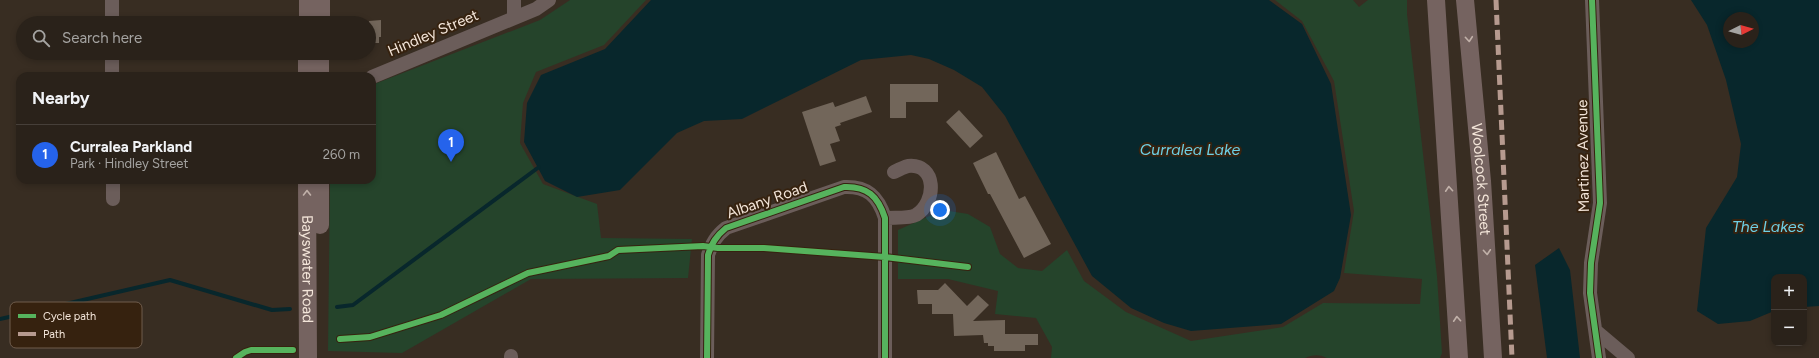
<!DOCTYPE html>
<html lang="en">
<head>
<meta charset="utf-8">
<style>
	body { margin:0; font-family:Figtree,sans-serif; background:#362f27; color:#f1f3f6 }
	.controls { position:absolute; right:12px; bottom:12px; display:grid; overflow:hidden; border-radius:8px; box-shadow:0 2px 6px #0003 }
	.controls button { width:36px; height:36px; display:grid; place-items:center; padding:0; border:0; border-bottom:1px solid #463f39; background:#2a221a; color:#f1f3f6; font:20px sans-serif }
	.compass { position:absolute; left:1723px; top:12px; width:36px; height:36px; border-radius:50%; background:#2a221a; box-shadow:0 2px 6px #0003; rotate:84deg }
	.you { position:absolute; left:940px; top:210px; width:14px; height:14px; margin:-10px; border:3px solid #fff; border-radius:50%; background:#1a73e8; box-shadow:0 0 0 6px #1a73e833 }
	.badge { display:grid; place-items:center; width:26px; height:26px; border-radius:50%; background:#2563eb; color:#fff; font-size:13px; font-weight:700 }
	.pin { position:absolute; translate:-50% -33px; filter:drop-shadow(0 1px 2px #0008) }
	.pin::after { content:''; position:absolute; top:21px; width:14px; height:12px; background:inherit; clip-path:polygon(0 0,100% 0,50% 100%) }
	.list { margin:0; padding:0; list-style:none }
	h2 { display:flex; justify-content:space-between; align-items:center; height:52px; margin:0; padding:0 16px; font-size:17px }
	h2 small { font-size:13px; font-weight:400; color:#a5a4a2 }
	.list li { display:grid; grid-template-columns:26px 1fr auto; gap:12px; align-items:center; box-sizing:border-box; height:60px; padding:0 16px; border-top:1px solid #463f39 }
	.list b { display:block; font-size:15px; white-space:nowrap }
	.list p { margin:0; font-size:13px; white-space:nowrap; color:#a5a4a2 }
	.list em { font-size:13px; font-style:normal; color:#a5a4a2 }
	.icon { flex:none; width:22px; height:22px; fill:none; stroke:currentColor; stroke-width:2; stroke-linecap:round; stroke-linejoin:round }
	.map { position:relative; flex:none; width:1819px; height:358px; overflow:hidden }
	.search { position:absolute; background:#2a221a; box-shadow:0 2px 6px #0003; left:16px; top:16px; width:360px; height:44px; display:flex; align-items:center; gap:10px; box-sizing:border-box; padding:0 14px; border-radius:22px; color:#a5a4a2; font-size:15px }
	.panel { position:absolute; background:#2a221a; box-shadow:0 2px 6px #0003; left:16px; top:72px; width:360px; height:112px; border-radius:12px }
	.map>svg:first-child { display:block }
</style>
</head>
<body>
<div class="map">
<svg width="1819" height="358" viewBox="0 0 1819 358">
	<rect width="100%" height="100%" fill="#382d22"/>
	<path fill="#25442b" d="M570 0H646L604 45 536 72 523 103 520 143 543 184 597 204 601 238 692 239 688 278 531 279 402 353 328 351 330 180H372V85L540 20Z
		M1275 0H1353L1359 7 1368 0H1407V14L1437 276 1442 353 1440 358H1327C1318 354 1313 355 1305 358H1051L1052 347 1036 318 995 314 998 291 948 279H898V230L943 210 968 214 990 227 1000 254 1018 268 1042 271 1067 250 1084 281 1126 312 1191 341 1283 327 1323 303 1420 304 1422 279 1344 273 1354 211 1334 81 1302 21Z"/>
	<path fill="#08272c" fill-rule="evenodd" d="M651 0H1269L1302 24 1331 84 1351 215 1340 278 1334 291 1281 324 1191 331 1164 323 1131 308 1092 276 1005 116 982 87 954 70 929 59 911 55 861 60 742 119 704 121 677 133 620 190 577 197 545 181 524 142 527 103 541 75 605 49Z
		M1691 0H1819V306L1804 307V277H1774V311L1750 321 1718 324 1697 311 1706 228 1737 177 1741 144 1726 80 1707 25ZM1729 18H1753V42H1729Z
		M1559 248 1570 270 1580 358H1547L1535 265Z"/>
	<g fill="none" stroke-linecap="round" stroke-linejoin="round">
		<path stroke="#08272c" stroke-width="4" d="M337 307 353 305 539 167
			M0 319 170 280 272 310 290 309"/>
	</g>
	<path fill="#72665a" d="M381 20V37H379V43H369V21Z
		M890 84H938V102H906V118H890Z
		M866 96 872 112 840 123 841 125 835 127 840 141 830 144 836 161 820 166 802 112 833 102 835 107Z
		M959 110 983 136 970 148 946 122Z
		M996 152 1019 199 1025 196 1051 244 1024 258 990 194H988L973 163Z
		M945 283 967 306 978 295 989 305 973 321 1005 320V334H1038V345H1025V351H994V346H988V343H984L983 335 954 336 953 314H932V304H918L917 290H938Z"/>
	<g fill="none" stroke-linecap="round" stroke-linejoin="round">
		<path stroke="#6b5d5a" stroke-width="14" d="M112 0V23
			M1592 0 1600 203 1591 263 1590 293 1599 358
			M514 17V0
			M112 53V76
			M372 77 536 9 549 0
			M113 180V199
			M885 218C893 217 909 219 916 215 937 202 937 163 908 166 904 167 898 170 894 172
			M1596 331 1628 358
			M511 356V358
			M707 358 708 255C712 243 716 236 726 228L844 187C867 186 878 196 885 218V358"/>
		<g stroke="#756360" stroke-width="18">
			<path d="M1436 0 1459 358"/>
			<path id="s1" d="M1465 0 1482 181 1493 358"/>
			<path d="M308 23V0"/>
			<path d="M321 23V0"/>
			<path d="M307 76V53"/>
			<path d="M320 76V53"/>
			<path id="s2" d="M307 180 308 358"/>
			<path d="M320 225V180"/>
		</g>
		<path stroke="#b69a8f" stroke-width="5" stroke-dasharray="10 5" stroke-linecap="butt" d="M1496 0 1512 358"/>
		<g stroke="#36220f" stroke-width="8">
			<path id="cycleway" d="M1592 0 1600 203 1591 263 1590 293 1599 358
				M340 339 370 337 441 315 528 273 609 256 618 250 703 246 718 248H764L885 257 968 267
				M236 358 245 352 251 350H293
				M707 358 708 255C712 243 716 236 726 228L844 187C867 186 878 196 885 218V358"/>
		</g>
		<use href="#cycleway" stroke="#56b35d" stroke-width="6"/>
	</g>
	<defs><path id="oneway-chevron" d="M-2-3.5L2.5 0L-2 3.5" fill="none" stroke-width="1.6" stroke-linecap="round" stroke-linejoin="round"/></defs>
	<g stroke="#c1b1a9">
		<use href="#oneway-chevron" transform="translate(1469 39) rotate(85)"/>
		<use href="#oneway-chevron" transform="translate(1449 189) rotate(-94)"/>
		<use href="#oneway-chevron" transform="translate(307 193) rotate(-90)"/>
		<use href="#oneway-chevron" transform="translate(1487 252) rotate(86)"/>
		<use href="#oneway-chevron" transform="translate(1457 319) rotate(-94)"/>
	</g>
	<g text-anchor="middle" dominant-baseline="central" stroke-width="4" stroke-linejoin="round" paint-order="stroke">
		<g font-size="15" fill="#f3e5d9" stroke="#36220f">
			<text transform="translate(433 33) rotate(-23)">Hindley Street</text>
			<text transform="translate(1583 156) rotate(-91)">Martinez Avenue</text>
			<text stroke="none"><textPath href="#s1" startOffset="180">Woolcock Street</textPath></text>
			<text transform="translate(767 200) rotate(-19)">Albany Road</text>
			<text stroke="none"><textPath href="#s2" startOffset="89">Bayswater Road</textPath></text>
		</g>
		<g font-size="16" font-style="italic" fill="#6dd0e6" stroke="#36220f">
			<text x="1190" y="149">Curralea Lake</text>
			<text x="1768" y="226">The Lakes</text>
		</g>
	</g>
	<rect x="10" y="302" width="132" height="46" rx="6" fill="#36220f" stroke="#6f5c4c" stroke-width="1"/>
	<rect x="18" y="314" width="18" height="4" fill="#56b35d"/>
	<rect x="18" y="332" width="18" height="4" fill="#b69a8f"/>
	<g font-size="11" fill="#f3e5d9">
		<text x="43" y="320">Cycle path</text>
		<text x="43" y="338">Path</text>
	</g>
</svg>
<div class="controls">
<button>+</button>
<button>−</button>
</div>
<svg class="compass" viewBox="-18 -18 36 36"><path d="M0-13l5 13h-10z" fill="#e53935"/><path d="M0 13l5-13h-10z" fill="#a5a4a2"/></svg>
<div class="you"></div>
<div class="pin badge" style="left:451px;top:162px">1</div>
<div class="search"><svg class="icon" aria-label="search" viewBox="0 0 24 24"><circle cx="10" cy="10" r="6"/><path d="M15 15l6 6"/></svg>Search here</div>
<section class="panel">
<h2>Nearby<small></small></h2>
<ul class="list">
<li><span class="badge">1</span><div><b>Curralea Parkland</b><p>Park · Hindley Street</p></div><em>260 m</em></li>
</ul>
</section>
</div>
</body>
</html>
